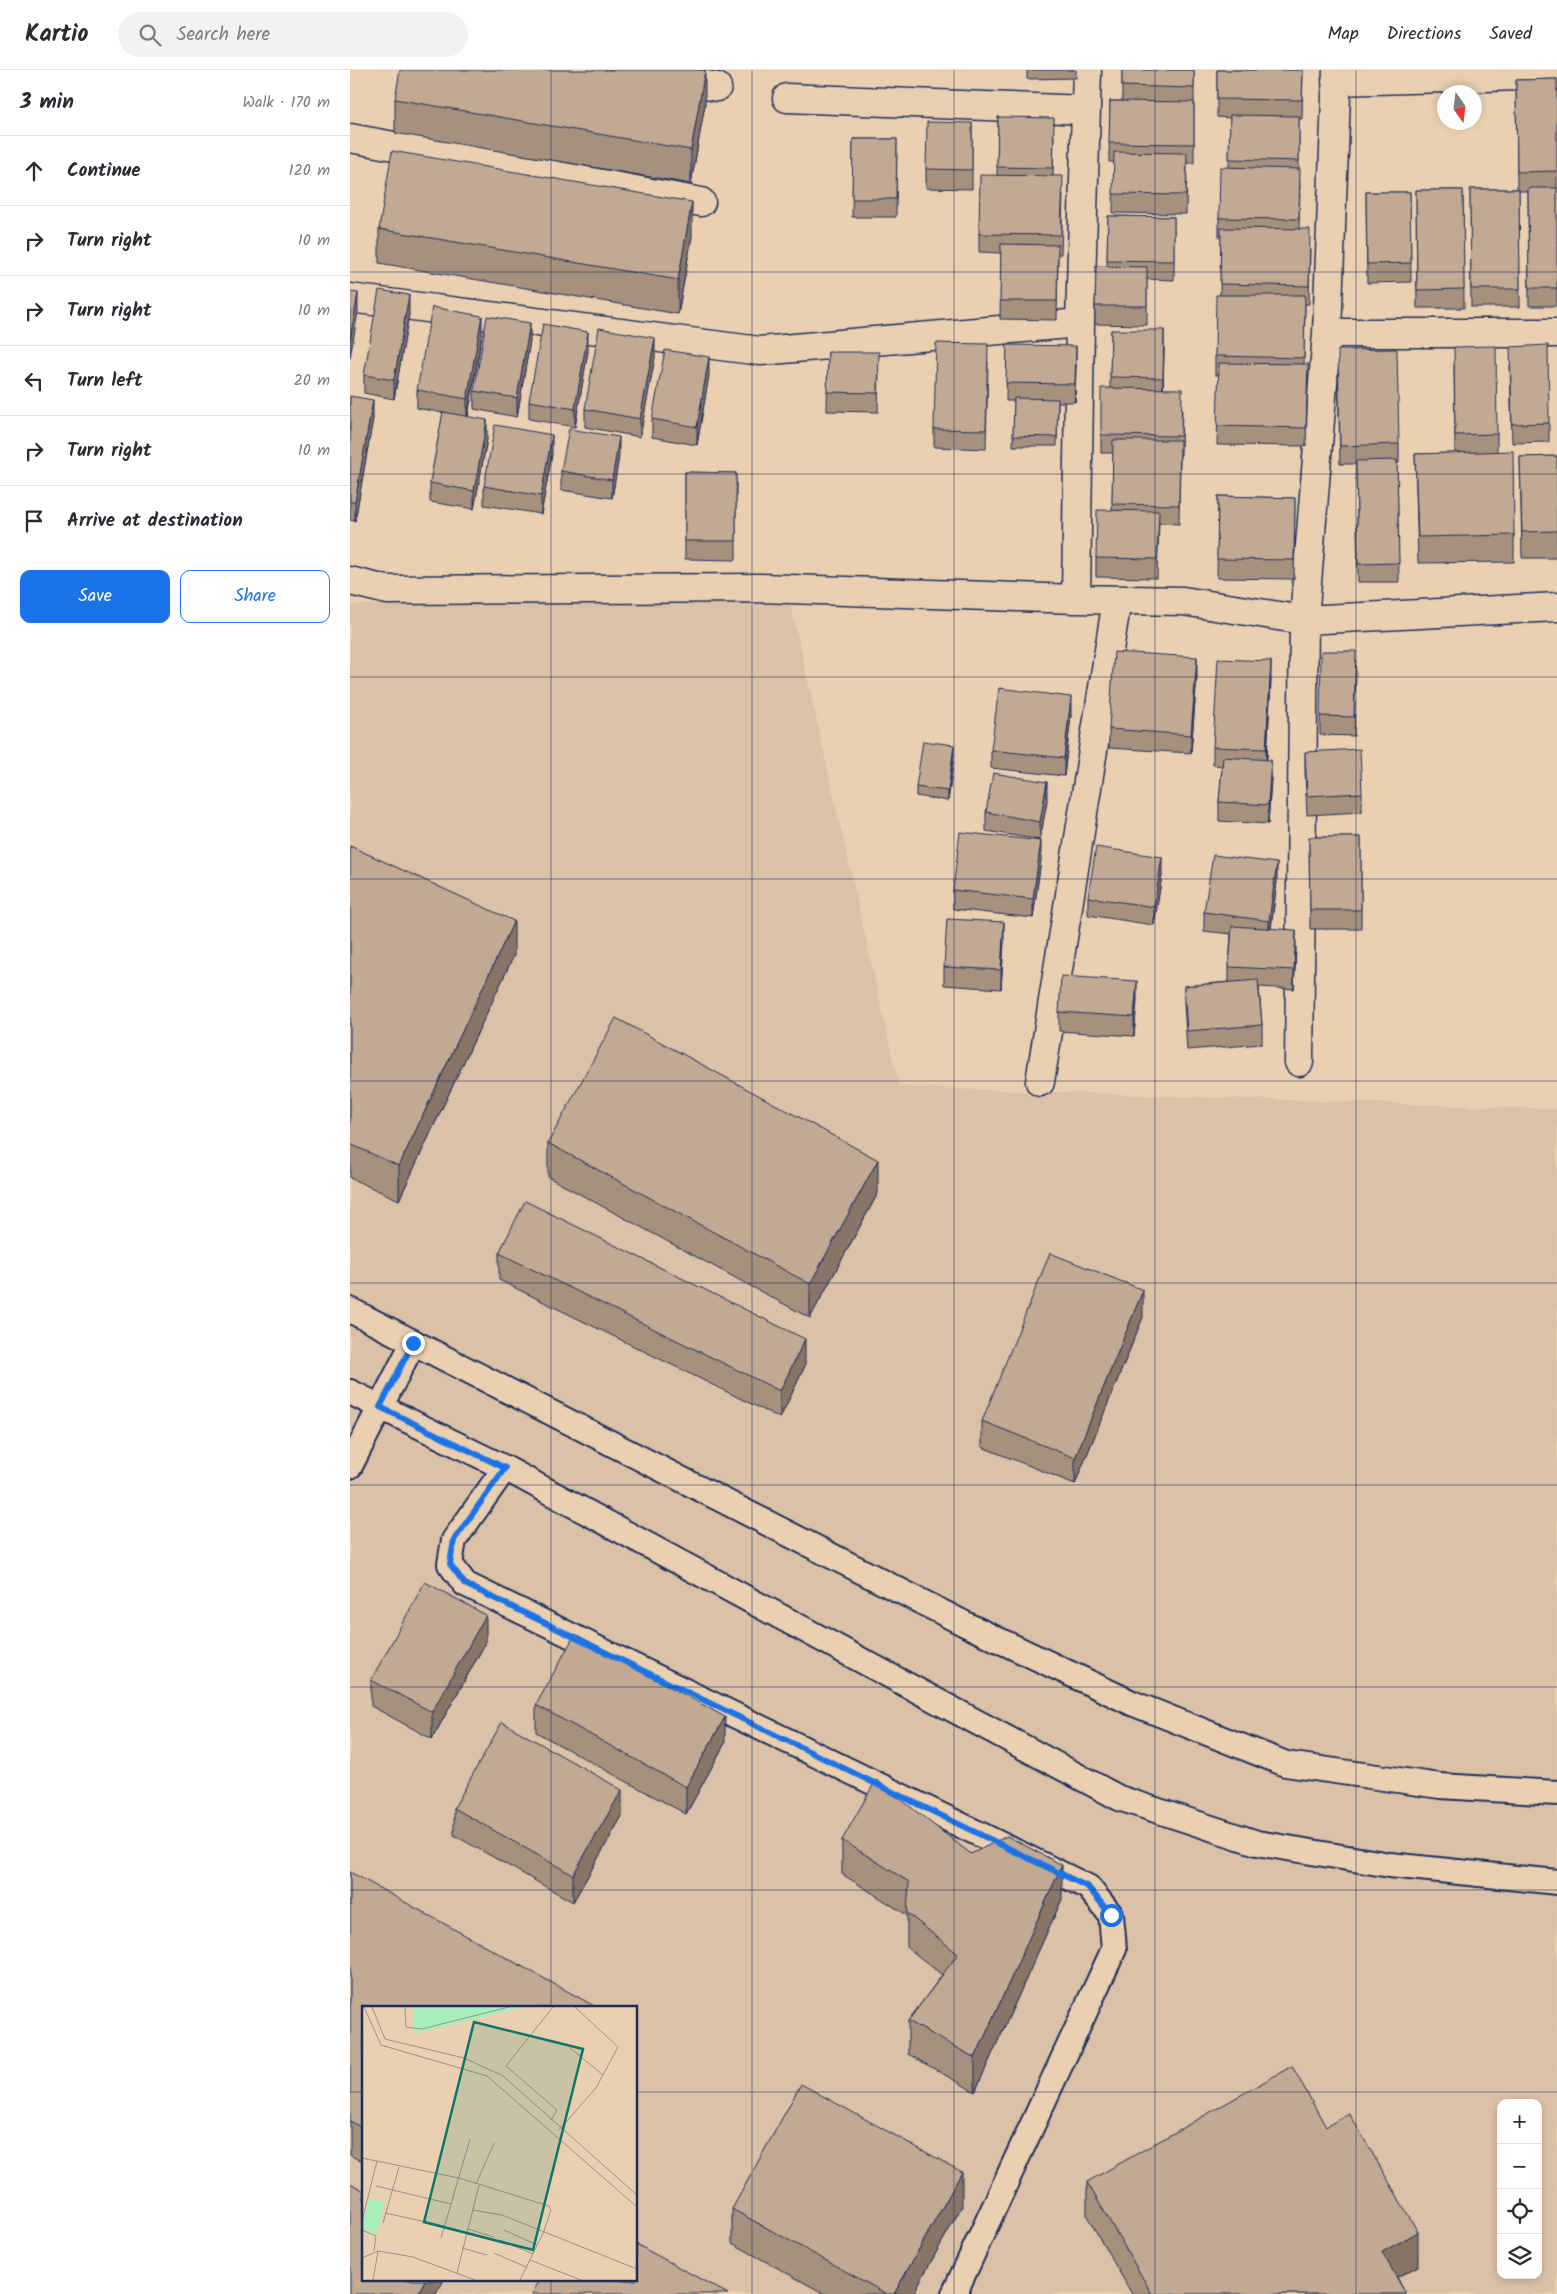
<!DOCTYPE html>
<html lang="en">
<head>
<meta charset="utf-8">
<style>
	body { margin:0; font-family:Kalam,sans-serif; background:#f2f2f3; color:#2b2b33 }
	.controls { position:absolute; right:15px; bottom:15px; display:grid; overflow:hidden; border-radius:10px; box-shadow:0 2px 8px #0003 }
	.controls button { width:45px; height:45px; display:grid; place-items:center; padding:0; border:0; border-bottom:1px solid #e1e1e2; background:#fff; color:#2b2b33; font:25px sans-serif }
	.compass { position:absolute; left:1087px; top:15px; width:45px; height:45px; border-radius:50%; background:#fff; box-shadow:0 2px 8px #0003; rotate:166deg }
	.stop { position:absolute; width:15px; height:15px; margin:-11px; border:4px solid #1a73e8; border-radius:50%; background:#fff }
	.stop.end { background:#1a73e8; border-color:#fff; box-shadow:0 1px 5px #0008 }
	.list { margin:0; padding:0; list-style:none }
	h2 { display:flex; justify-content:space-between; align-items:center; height:65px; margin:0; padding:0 20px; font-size:21px }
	h2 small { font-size:16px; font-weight:400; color:#7c7c81 }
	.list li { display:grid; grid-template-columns:32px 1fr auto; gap:15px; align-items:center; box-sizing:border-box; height:70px; padding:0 20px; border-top:1px solid #e1e1e2 }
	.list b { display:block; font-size:19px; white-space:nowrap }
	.list em { font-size:16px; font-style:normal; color:#7c7c81 }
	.actions { display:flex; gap:10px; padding:15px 20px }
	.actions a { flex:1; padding:11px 0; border:1px solid #1a73e8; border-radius:10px; text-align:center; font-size:18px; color:#1a73e8 }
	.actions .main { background:#1a73e8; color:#fff }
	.icon { flex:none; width:28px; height:28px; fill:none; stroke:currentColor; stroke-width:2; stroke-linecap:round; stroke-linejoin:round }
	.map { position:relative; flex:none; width:1207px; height:2224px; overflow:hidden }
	header { display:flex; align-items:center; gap:30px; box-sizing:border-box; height:70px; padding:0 25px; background:#fff; border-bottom:1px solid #e1e1e2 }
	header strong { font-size:24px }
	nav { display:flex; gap:28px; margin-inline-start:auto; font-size:18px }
	.search { width:350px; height:45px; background:#f2f2f3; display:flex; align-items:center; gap:12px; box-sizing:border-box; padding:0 18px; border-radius:28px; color:#7c7c81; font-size:19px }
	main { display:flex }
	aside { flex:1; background:#fff }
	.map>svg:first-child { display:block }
</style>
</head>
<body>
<header>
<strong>Kartio</strong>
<div class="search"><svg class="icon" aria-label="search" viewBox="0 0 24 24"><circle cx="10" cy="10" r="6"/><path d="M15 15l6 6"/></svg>Search here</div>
<nav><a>Map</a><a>Directions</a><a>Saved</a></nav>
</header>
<main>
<aside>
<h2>3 min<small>Walk · 170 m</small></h2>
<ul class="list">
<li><svg class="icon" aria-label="ahead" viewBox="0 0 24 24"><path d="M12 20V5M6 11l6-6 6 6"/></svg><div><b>Continue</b></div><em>120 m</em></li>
<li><svg class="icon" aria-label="right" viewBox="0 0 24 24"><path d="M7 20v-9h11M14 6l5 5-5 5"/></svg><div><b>Turn right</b></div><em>10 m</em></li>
<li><svg class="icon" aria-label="right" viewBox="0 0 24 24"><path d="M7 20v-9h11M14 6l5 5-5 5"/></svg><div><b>Turn right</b></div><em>10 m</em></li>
<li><svg class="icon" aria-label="left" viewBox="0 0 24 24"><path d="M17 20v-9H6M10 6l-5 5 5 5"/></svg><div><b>Turn left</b></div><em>20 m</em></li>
<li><svg class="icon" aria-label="right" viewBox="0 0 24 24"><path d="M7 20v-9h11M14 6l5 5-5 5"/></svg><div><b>Turn right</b></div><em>10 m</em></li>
<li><svg class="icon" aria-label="arrive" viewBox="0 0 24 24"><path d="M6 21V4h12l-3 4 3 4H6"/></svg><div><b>Arrive at destination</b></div></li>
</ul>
<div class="actions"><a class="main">Save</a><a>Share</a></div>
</aside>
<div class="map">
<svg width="1207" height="2224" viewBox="0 0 1207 2224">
	<rect width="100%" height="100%" fill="#ead0b1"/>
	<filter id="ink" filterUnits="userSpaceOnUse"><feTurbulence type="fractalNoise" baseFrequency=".02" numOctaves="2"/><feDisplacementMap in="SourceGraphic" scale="10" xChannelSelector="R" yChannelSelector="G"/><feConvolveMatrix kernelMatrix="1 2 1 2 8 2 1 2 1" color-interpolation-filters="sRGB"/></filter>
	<g filter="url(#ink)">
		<path fill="#dac1a7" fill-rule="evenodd" d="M434 505 549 1017 1207 1039V2224H0V536ZM14 1938H286V2210H14ZM1151 2033H1188V2205H1151Z"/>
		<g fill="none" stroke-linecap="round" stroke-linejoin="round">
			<g stroke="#1b2f5e" stroke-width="28">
				<path id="lane" d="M0 1240 617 1555 782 1633 936 1694 1090 1716 1207 1723
					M0 1322 155 1398 544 1608 769 1728 907 1773 1040 1795 1207 1812
					M0 1396 63 1273
					M155 1398 104 1470 100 1494 115 1514 738 1817 761 1845 764 1879 604 2224"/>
			</g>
			<g stroke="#1b2f5e" stroke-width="31">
				<path id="street" d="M275 0 367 17
					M986 11 1207 5
					M437 28 736 40
					M0 68 351 132
					M0 228 410 281 730 253
					M977 263H1207
					M0 511 37 520 411 518 726 529 833 531 954 550 1207 537
					M726 529 730 253 737 0
					M949 992 954 550 977 263 987 0
					M690 1012 767 530"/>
			</g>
			<use href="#lane" stroke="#ead0b1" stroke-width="24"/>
			<use href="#street" stroke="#ead0b1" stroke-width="28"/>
		</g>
		<path fill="#a6917f" stroke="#1b2f5e" d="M677 0H726V8L677 9Z
			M772 0H844V93H837L836 144 763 143 764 92H759L760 31H772Z
			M867 0H953L952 49H949V99L950 118 949 159 960 178 959 234H955L954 294 958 313 956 376 867 375 869 305H865V286L870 225 871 167H869V148L879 98 880 48 867 47Z
			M1207 9V236H1179L1178 121H1169L1170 237H1121L1120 119H1167L1166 10Z
			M45 29 355 34 341 114 45 63Z
			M648 47 704 66 703 106 713 125 711 184H708L707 250 650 249 651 183 629 182V164L647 106Z
			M622 53V119L576 118V99Z
			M503 69H547L546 147H502Z
			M1066 120H1113L1114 238H1067Z
			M1016 122H1060L1061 212 1017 213Z
			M758 146 824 147V210L797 209V255L745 254V236L757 197Z
			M29 159 342 166 328 244 29 193Z
			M59 244 44 329 14 323V305Z
			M761 260 814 279 813 319 832 338 831 385H830L829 454 809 453 807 508 746 507V488L762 440 763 383H751V365L760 318Z
			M132 264 118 347 137 369 124 439 80 432V413L93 343 67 338V320Z
			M180 271 167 347 124 339V321Z
			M657 275 726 294 725 332H708L707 376H663L664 331H656Z
			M238 281 225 357 179 349V331Z
			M478 282 529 301 528 342 477 341Z
			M305 287 290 367 235 357V339Z
			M638 292 636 379 584 377V359Z
			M1104 295 1147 364V381L1164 465V492L1068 493 1065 384 1105 383Z
			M1160 295 1199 353V372L1162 373Z
			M988 299 1049 374V393H1047L1049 512H1008L1006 394H990Z
			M359 305 347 375 302 367V349Z
			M0 326 23 348 5 451 0 450Z
			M202 384 191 444 134 435V416Z
			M269 386 262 428 211 420V401Z
			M1207 386V488H1172L1170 387Z
			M335 402 386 403V490L335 489Z
			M868 426 945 428 944 509 867 508Z
			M1006 600 1004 666 970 665V646Z
			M847 605 841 683 759 678V659Z
			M921 610 917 689 921 708 918 754 869 751V732L872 696 863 695V677Z
			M721 645 714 706 641 698V680Z
			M955 682 1012 723V742L957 745 955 701Z
			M604 685 598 731 566 726V717Z
			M697 731 690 770 636 761V742Z
			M959 767H1011V859H960Z
			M0 776 164 885 49 1130 0 1108Z
			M691 790 683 848 603 839V820Z
			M812 805 804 855 738 845V827Z
			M927 812 921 859 946 878 944 919 909 917 912 955V974L837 980 834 934V916L879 912V897L881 864 854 861V842Z
			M654 871 651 919 594 915V897Z
			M787 930 784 966 709 961V942Z
			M198 1073 528 1123 460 1248 198 1107Z
			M149 1183 455 1296 430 1348 149 1210Z
			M793 1247 725 1414 632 1377V1351Z
			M136 1572 82 1669 21 1636V1610Z
			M186 1635 375 1673 336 1744 186 1662Z
			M104 1738 272 1746 223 1832 104 1765Z
			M492 1770 621 1784 712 1829 625 2022 558 1984V1951L592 1905 557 1877V1845L492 1804Z
			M0 1802 14 1938V2093L0 2085Z
			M976 2057 1068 2196 1047 2207 1056 2224H782L737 2146V2112Z
			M612 2136 563 2224H475L382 2173V2139Z"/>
		<path fill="#877668" stroke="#1b2f5e" d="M355 0V34L341 114V80Z
			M342 132V166L328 244V210Z
			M8 223V242L0 288V270Z
			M59 225V244L44 329V310Z
			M132 246V264L117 347V329Z
			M180 253V271L167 347V328Z
			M814 260V279L813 326V308Z
			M238 262V281L225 357V339Z
			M305 268V287L290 367V349Z
			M726 276V294L725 332V314Z
			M359 287V305L347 375V357Z
			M23 330V348L5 451V432Z
			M137 350V369L124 439V421Z
			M202 365V384L191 444V426Z
			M269 367V386L262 428V410Z
			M847 587V605L841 683V665Z
			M921 591V610L916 698V679Z
			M721 627V645L714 706V688Z
			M604 675V685L598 731V721Z
			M921 690V708L918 754V735Z
			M697 712V731L690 770V752Z
			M691 771V790L683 848V829Z
			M812 787V805L804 855V837Z
			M927 793V812L919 870V851Z
			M164 851V885L49 1130V1096Z
			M654 852V871L651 919V900Z
			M946 860V878L944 919V900Z
			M787 911V930L784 966V947Z
			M528 1090V1123L460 1248V1214Z
			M793 1220V1247L725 1414V1388Z
			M455 1269V1296L430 1348V1321Z
			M136 1545V1572L82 1669V1642Z
			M375 1647V1673L336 1744V1717Z
			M272 1720V1746L223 1832V1805Z
			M712 1795V1829L625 2022V1988Z
			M612 2102V2136L563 2224H544Z
			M1068 2162V2196L1032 2215V2182Z
			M75 2210H94L86 2224H68Z"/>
		<path fill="#c1a994" stroke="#1b2f5e" d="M50 0H355L341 80 45 29Z
			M772 0H844V18L772 16Z
			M867 0H953L952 30 867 29Z
			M1207 9V101L1167 102 1166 10Z
			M760 31 844 32V74L759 73Z
			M880 45 949 46V91L879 89Z
			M648 47 704 48 703 98 647 97Z
			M577 52 622 53V100L576 99Z
			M503 69H547L546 129H502Z
			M42 81 342 132 328 210 29 159Z
			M764 82 837 83 836 125 763 124Z
			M870 97 950 99 949 149 869 148Z
			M630 105 713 106 711 165 629 164Z
			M1178 118H1207V218H1179Z
			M1120 119H1169L1170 219H1121Z
			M1066 120H1113L1114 219 1067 220Z
			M1016 122H1060L1061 193 1017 194Z
			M758 146 824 147V191L757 190Z
			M871 158 960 159 959 216 870 214Z
			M651 174 708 175 707 231H650Z
			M746 196 797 197V236H745Z
			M29 220 59 225 44 310 14 305Z
			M0 222 8 223 0 270Z
			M866 225H955L954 288 865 286Z
			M82 237 132 246 117 329 67 320Z
			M137 246 180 253 167 328 124 321Z
			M193 254 238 262 225 339 179 331Z
			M249 258 305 268 290 349 235 339Z
			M761 260H814L813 308 760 307Z
			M586 273 638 274 636 360 584 359Z
			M657 275 726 276 725 314 656 313Z
			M1198 275 1199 353 1162 354 1160 277Z
			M1146 276 1147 364 1105 365 1104 277Z
			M1047 279 1049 374 990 376 988 280Z
			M315 280 359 287 347 357 302 349Z
			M478 282H529L528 323 477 322Z
			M869 293 958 294 956 358 867 356Z
			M751 318 832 319 831 366 751 365Z
			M0 326 23 330 5 432H0Z
			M664 328 708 329 707 367 663 366Z
			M93 342 137 350 124 421 80 413Z
			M145 355 202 365 191 426 134 416Z
			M219 359 269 367 262 410 211 401Z
			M763 370H830L829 435 762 434Z
			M1163 381 1164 465 1068 467 1065 384Z
			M1207 386V461L1172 462 1170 387Z
			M1047 390 1049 493 1008 494 1006 391Z
			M335 402 386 403V471H335Z
			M868 426 945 428 944 490 867 489Z
			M747 440 809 441 807 489 746 488Z
			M971 581H1006L1004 647 970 646Z
			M764 582 847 587 841 665 759 659Z
			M868 589 921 591 916 679 863 677Z
			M649 618 721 627 714 688 641 680Z
			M573 671 604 675 598 721 566 717Z
			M1010 679 1012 723 957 726 955 682Z
			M873 687 921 690 918 735 869 732Z
			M643 703 697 712 690 752 636 742Z
			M610 762 691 771 683 829 603 820Z
			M959 767H1011V840H960Z
			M0 776 164 851 49 1096 0 1074Z
			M746 777 812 787 804 837 738 827Z
			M863 785 927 793 919 851 854 842Z
			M597 849 654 852 651 900 594 897Z
			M882 856 946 860 944 900 879 897Z
			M711 906 787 911 784 947 709 942Z
			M908 910 912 955 837 961 834 916Z
			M266 948 528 1090 460 1214 198 1073Z
			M175 1131 455 1269 430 1321 149 1183Z
			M700 1183 793 1220 725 1388 632 1351Z
			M75 1512 136 1545 82 1642 21 1610Z
			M225 1564 375 1647 336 1717 186 1635Z
			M152 1652 272 1720 223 1805 104 1738Z
			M526 1710 621 1784 657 1766 712 1795 625 1988 558 1951 608 1884 557 1843 559 1812 492 1770Z
			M0 1802 248 1938H14V2059L0 2051Z
			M942 1996 976 2057 999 2043 1068 2162 1032 2182 1056 2224H802L737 2112Z
			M451 2014 612 2102 544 2224H537L382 2139Z
			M0 2113 14 2121V2210H75L68 2224H0Z
			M286 2174 378 2224H182L190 2210H286Z"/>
	</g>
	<g fill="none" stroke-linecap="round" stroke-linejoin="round" filter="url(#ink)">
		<path stroke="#1a73e8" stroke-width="6" d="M63 1273 30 1337 155 1398 104 1470 100 1494 115 1514 738 1817 761 1845"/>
	</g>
	<path fill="none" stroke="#1b2f5e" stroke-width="1" stroke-opacity="0.55" d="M201 0V1938M402 0V2224M604 0V2224M805 0V2224M1006 0V2224M0 202H1207M0 404H1207M0 607H1207M0 809H1207M0 1011H1207M0 1213H1207M0 1415H1207M0 1617H1207M0 1820H1207M0 2022H14M286 2022H1207M201 2210V2224"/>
	<g transform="translate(12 1936)">
		<rect width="275" height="275" fill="#ead0b1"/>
		<path d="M51 1H161L52 28ZM7 192 23 196 15 228 0 223Z" fill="#a8eeba"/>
		<path fill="none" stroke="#979090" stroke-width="1" d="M2 1 19 39 125 70 275 201M10 1 23 33 102 52 141 70 275 189M43 1 44 21 60 23 147 1M208 42 241 69M189 114 195 104 144 60 191 1M197 124 234 82 256 41 213 1M0 152 97 172 187 200 189 204 182 225 158 274M114 178 132 137M14 180 89 198M111 204 140 209 275 263M23 207 82 220M0 215 15 155M21 217 37 161M106 223 132 231M0 224 14 230 12 245M142 224 175 239M79 232 108 133M138 234 171 248M100 242 125 249M132 247 164 261M0 252 16 245 51 251 113 274M168 254 219 274M95 267 117 179M11 274 16 245"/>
		<path fill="#0f766e" fill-opacity="0.15" stroke="#0f766e" stroke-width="2.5" d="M112 16 221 43 171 244 62 216Z"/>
		<rect width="275" height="275" fill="none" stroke="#1b2f5e" stroke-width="2.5"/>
	</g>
</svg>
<div class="controls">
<button>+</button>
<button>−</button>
<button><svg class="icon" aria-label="locate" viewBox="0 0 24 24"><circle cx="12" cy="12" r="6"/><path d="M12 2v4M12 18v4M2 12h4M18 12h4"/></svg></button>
<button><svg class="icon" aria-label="layers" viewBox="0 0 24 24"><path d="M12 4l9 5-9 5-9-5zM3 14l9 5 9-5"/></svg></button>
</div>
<svg class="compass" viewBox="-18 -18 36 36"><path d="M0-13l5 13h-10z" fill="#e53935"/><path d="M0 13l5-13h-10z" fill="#7c7c81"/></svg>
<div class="stop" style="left:761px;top:1845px"></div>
<div class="stop end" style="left:63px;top:1273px"></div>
</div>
</main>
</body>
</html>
